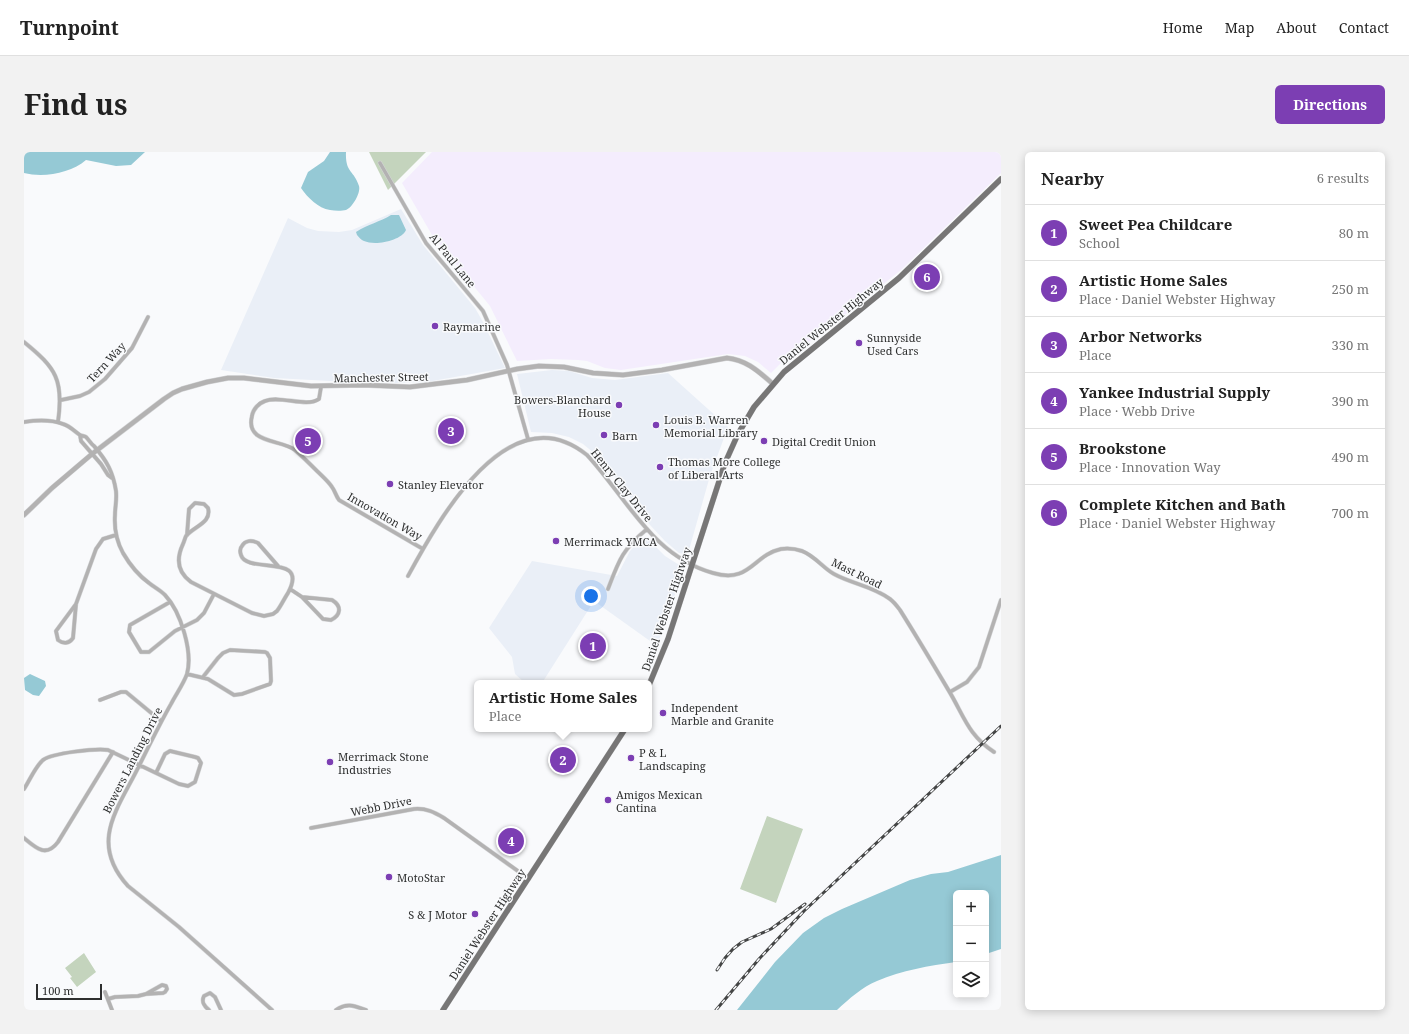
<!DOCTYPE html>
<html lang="en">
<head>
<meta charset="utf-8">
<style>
	body { margin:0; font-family:"Noto Serif",serif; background:#f2f2f2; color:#222 }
	.controls { position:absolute; right:12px; bottom:12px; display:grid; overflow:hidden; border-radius:6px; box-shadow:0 2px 10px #0003 }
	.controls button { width:36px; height:36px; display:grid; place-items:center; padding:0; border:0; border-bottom:1px solid #e0e0e0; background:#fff; color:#222; font:20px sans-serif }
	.scale { position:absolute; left:12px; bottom:10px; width:66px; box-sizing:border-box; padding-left:4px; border:2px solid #2e2f2f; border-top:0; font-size:11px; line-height:14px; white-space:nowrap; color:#2e2f2f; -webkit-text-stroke:3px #f9fafc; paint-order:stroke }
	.you { position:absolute; left:567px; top:444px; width:14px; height:14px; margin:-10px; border:3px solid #fff; border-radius:50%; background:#1a73e8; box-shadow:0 0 0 6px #1a73e833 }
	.badge { display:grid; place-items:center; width:26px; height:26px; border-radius:50%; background:#7c3eb3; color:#fff; font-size:13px; font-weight:700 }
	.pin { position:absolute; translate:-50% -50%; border:2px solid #fff; box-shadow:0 1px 4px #0006 }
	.popup { position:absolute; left:450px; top:528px; width:178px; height:52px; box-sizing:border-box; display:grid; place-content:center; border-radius:6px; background:#fff; filter:drop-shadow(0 1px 3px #0005); font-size:13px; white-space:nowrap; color:#767676 }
	.popup b { font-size:15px; color:#222 }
	.popup::after { content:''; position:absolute; left:50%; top:100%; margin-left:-8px; border:8px solid transparent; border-top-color:#fff }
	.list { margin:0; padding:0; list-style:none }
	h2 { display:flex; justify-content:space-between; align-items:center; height:52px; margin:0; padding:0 16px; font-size:17px }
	h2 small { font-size:13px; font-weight:400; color:#767676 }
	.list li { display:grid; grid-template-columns:26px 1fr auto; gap:12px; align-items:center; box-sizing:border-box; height:56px; padding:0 16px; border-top:1px solid #e0e0e0 }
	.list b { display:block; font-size:15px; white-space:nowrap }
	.list p { margin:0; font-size:13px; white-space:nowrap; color:#767676 }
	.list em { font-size:13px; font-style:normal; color:#767676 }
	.icon { flex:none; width:22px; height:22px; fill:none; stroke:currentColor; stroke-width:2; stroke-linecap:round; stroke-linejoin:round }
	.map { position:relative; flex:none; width:977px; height:858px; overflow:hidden; border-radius:6px }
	header { display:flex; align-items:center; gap:24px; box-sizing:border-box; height:56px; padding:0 20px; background:#fff; border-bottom:1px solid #e0e0e0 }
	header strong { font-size:19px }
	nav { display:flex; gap:22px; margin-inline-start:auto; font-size:14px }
	.intro { display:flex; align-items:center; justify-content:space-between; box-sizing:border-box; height:96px; padding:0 24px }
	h1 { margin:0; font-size:28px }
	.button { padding:10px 18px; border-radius:6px; background:#7c3eb3; color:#fff; font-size:14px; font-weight:700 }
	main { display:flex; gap:24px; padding:0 24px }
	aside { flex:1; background:#fff; border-radius:6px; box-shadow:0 2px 10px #0003 }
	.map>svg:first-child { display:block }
</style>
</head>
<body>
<header>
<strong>Turnpoint</strong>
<nav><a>Home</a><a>Map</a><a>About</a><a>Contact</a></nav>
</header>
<div class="intro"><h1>Find us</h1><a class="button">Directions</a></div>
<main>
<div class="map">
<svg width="977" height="858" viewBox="0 0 977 858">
	<rect width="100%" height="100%" fill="#f9fafc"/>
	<path fill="#eaeff7" d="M377 57 399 93 451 156 459 170 481 216 403 230 371 231 349 229 325 230 250 226 197 218 264 66 283 76 294 79 315 80 328 78Z
		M528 218 545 219 568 226 591 228 644 221 704 275 686 324 665 398 661 402 655 401 641 389 626 373 604 342 576 306 559 292 545 285 528 281 507 280 493 222Z
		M617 387H624L641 404 660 416 633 494 570 449 518 531H501L491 522 488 505 465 476 508 409 593 424 606 399Z"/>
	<path fill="#f4edfd" d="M408 0H977V21L877 118 812 170 760 208 747 221 734 210 721 204 704 202 597 218 581 216 563 209 554 208 527 207 493 209 466 154 408 83 378 31Z"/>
	<path fill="#c4d4bd" d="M345 0H402L364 38Z
		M743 664 779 677 752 751 716 737Z
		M60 801 72 820 53 835 46 826 48 825 41 816Z"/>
	<path fill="#95c9d5" d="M0 0H121L107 13 92 14 62 8C47 21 20 26 0 21Z
		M306 0H322C321 21 330 18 335 34 337 41 328 56 322 58 318 59 311 59 306 58 294 56 284 46 277 36L284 20 300 9Z
		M367 63H375L382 78C377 89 351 94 340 89 337 88 335 85 333 83L332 80C344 72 356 70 367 63Z
		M6 522 21 529 22 534 15 544 9 543 1 538 0 526Z
		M977 703V797L962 802V741H932V810C905 814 878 818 853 829 838 835 825 847 813 858H713L751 810 779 781 800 766 818 757 886 728 907 722 924 720Z"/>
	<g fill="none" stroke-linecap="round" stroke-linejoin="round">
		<g stroke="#d4d5d7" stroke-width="4.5">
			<path id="minor" d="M356 11 402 91 459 159 483 213 504 287
				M0 190C32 216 40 228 34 270
				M297 235 295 247C282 256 257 243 241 249 235 251 229 257 228 264 221 292 257 287 271 298 279 305 286 312 293 319 298 324 304 329 308 335 311 339 312 344 315 348L399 397
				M37 248 56 244 65 240 81 227 108 196 124 165
				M0 270C13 268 26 267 39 272 46 274 50 279 56 283 58 284 61 284 62 285 65 288 67 292 70 294 83 309 89 320 92 339 93 348 91 355 91 363 90 377 93 390 99 401 106 413 114 423 125 431 130 435 136 438 141 443 157 460 169 500 163 522 159 533 152 542 147 552 135 573 125 594 114 616 93 658 65 691 104 734L155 775 248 858
				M56 283 57 289 77 312 84 323 88 326
				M163 383 165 357 171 351 180 352 184 356C188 371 170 374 162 384 161 386 160 390 159 392 152 407 153 420 167 430L228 461 240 464 249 462 253 459C257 454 260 447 264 441 286 400 223 423 217 403 216 400 216 396 218 394 221 388 228 388 234 391L254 414
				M384 424C415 367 485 240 563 303 603 346 628 404 689 421 726 432 729 403 757 397 764 396 772 397 778 399 791 404 799 416 810 422 828 432 849 434 866 447 870 450 873 454 876 458 893 485 909 512 925 539 940 564 944 583 970 600
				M266 437 278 445 308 448C318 454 317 463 307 468L299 467 278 445
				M584 437C595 408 598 398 623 377
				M146 450 106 473 105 480 117 500H125L151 479 173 468 180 461 190 442
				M52 452 32 479 34 488C39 492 45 492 49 486L52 452 72 397 79 387 92 383
				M163 522 184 527 210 543 218 542 246 532 247 529 246 506 243 501 241 500 206 498 199 501 194 506 179 525
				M926 540 943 530 955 515 977 448
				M76 548 97 540H102L137 569
				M0 637C6 628 11 615 19 608 28 601 73 596 84 598L155 632 164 634 171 630 177 611 174 606 171 605 146 599 141 602 132 621
				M287 676 390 657C402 656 410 660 420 666L505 727
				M0 686C12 696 22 706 34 690L89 600
				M81 840 88 858
				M84 847 91 845 114 844 122 842 139 841 141 840 143 837 142 834 138 833 122 842
				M185 858C180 854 177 850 180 844L186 841 191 845 197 858
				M312 858C323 850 331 854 342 858"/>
		</g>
		<g stroke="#d4d5d7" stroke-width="5.5">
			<path id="tertiary" d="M0 363 28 336 68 302 140 247 149 241 158 237 183 230 204 226H220L287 234 339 233 386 235 443 228 493 217 515 214 540 215 569 221 599 223 638 218 703 206C723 208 735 220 749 232"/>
		</g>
		<g stroke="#d4d5d7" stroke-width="6">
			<path id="primary" d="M625 533 644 487 701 311 714 282 730 255 760 220 875 126 977 27
				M419 858 601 577"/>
		</g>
		<use href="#minor" stroke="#b3b2b2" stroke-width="3.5"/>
		<use href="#tertiary" stroke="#b3b2b2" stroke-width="4.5"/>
		<use href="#primary" stroke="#777676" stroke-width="5.5"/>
		<g stroke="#444545" stroke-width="3">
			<path id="rail" d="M693 818 701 806 709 797 718 790 747 777 781 752
				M692 858 735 807 780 759 977 574"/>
		</g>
		<use href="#rail" stroke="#f9fafc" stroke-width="1.5" stroke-dasharray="4.5" stroke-linecap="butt"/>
	</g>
	<g fill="#7c3eb3" stroke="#f9fafc" stroke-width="1.5">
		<circle cx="411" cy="174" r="4"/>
		<circle cx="835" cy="191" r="4"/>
		<circle cx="595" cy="253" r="4"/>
		<circle cx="632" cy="273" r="4"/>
		<circle cx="580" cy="283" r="4"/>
		<circle cx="740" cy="289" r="4"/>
		<circle cx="636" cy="315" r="4"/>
		<circle cx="366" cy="332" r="4"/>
		<circle cx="532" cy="389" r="4"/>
		<circle cx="639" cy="561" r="4"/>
		<circle cx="607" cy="606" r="4"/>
		<circle cx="306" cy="610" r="4"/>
		<circle cx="584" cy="648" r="4"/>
		<circle cx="365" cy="725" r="4"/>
		<circle cx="451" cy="762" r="4"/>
	</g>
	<g text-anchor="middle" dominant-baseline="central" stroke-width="3" stroke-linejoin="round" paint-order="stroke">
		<g font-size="11" fill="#2e2f2f" stroke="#f9fafc">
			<text transform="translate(429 108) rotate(51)">Al Paul Lane</text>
			<text transform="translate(807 169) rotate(-39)">Daniel Webster Highway</text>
			<text transform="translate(82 210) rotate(-47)">Tern Way</text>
			<text transform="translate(357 225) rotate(-1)">Manchester Street</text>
			<text transform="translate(598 333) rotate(51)">Henry Clay Drive</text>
			<text transform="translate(361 364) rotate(30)">Innovation Way</text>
			<text transform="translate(833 421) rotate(26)">Mast Road</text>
			<text transform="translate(642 457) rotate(-71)">Daniel Webster Highway</text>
			<text transform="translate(108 608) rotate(-63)">Bowers Landing Drive</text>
			<text transform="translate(357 654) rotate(-11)">Webb Drive</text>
			<text transform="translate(463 772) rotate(-57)">Daniel Webster Highway</text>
		</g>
		<g font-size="11" fill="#2e2f2f" stroke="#f9fafc" text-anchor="start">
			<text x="419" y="174">Raymarine</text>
			<text x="843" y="185">Sunnyside<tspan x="843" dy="13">Used Cars</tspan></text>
			<text x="587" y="247" text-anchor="end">Bowers-Blanchard<tspan x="587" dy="13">House</tspan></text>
			<text x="640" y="267">Louis B. Warren<tspan x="640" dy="13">Memorial Library</tspan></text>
			<text x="588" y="283">Barn</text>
			<text x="748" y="289">Digital Credit Union</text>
			<text x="644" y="309">Thomas More College<tspan x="644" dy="13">of Liberal Arts</tspan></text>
			<text x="374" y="332">Stanley Elevator</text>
			<text x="540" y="389">Merrimack YMCA</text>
			<text x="647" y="555">Independent<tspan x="647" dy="13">Marble and Granite</tspan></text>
			<text x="615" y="600">P &amp; L<tspan x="615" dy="13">Landscaping</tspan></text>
			<text x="314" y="604">Merrimack Stone<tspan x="314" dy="13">Industries</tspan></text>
			<text x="592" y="642">Amigos Mexican<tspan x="592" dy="13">Cantina</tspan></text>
			<text x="373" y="725">MotoStar</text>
			<text x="443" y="762" text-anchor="end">S &amp; J Motor</text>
		</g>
	</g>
</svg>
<div class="controls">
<button>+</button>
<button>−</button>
<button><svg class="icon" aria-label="layers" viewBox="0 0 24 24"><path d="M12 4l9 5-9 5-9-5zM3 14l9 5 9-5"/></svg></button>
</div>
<div class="scale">100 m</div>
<div class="you"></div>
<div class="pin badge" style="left:569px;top:494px">1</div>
<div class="pin badge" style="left:539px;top:608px">2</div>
<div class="popup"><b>Artistic Home Sales</b>Place</div>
<div class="pin badge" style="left:427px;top:279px">3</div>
<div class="pin badge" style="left:487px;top:689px">4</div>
<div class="pin badge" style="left:284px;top:289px">5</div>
<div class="pin badge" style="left:903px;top:125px">6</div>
</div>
<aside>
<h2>Nearby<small>6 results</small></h2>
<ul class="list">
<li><span class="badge">1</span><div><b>Sweet Pea Childcare</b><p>School</p></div><em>80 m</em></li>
<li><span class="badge">2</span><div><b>Artistic Home Sales</b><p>Place · Daniel Webster Highway</p></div><em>250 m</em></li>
<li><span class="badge">3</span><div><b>Arbor Networks</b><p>Place</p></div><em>330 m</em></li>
<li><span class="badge">4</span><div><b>Yankee Industrial Supply</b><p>Place · Webb Drive</p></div><em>390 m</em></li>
<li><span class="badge">5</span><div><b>Brookstone</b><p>Place · Innovation Way</p></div><em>490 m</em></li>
<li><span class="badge">6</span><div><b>Complete Kitchen and Bath</b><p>Place · Daniel Webster Highway</p></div><em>700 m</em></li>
</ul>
</aside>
</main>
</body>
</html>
